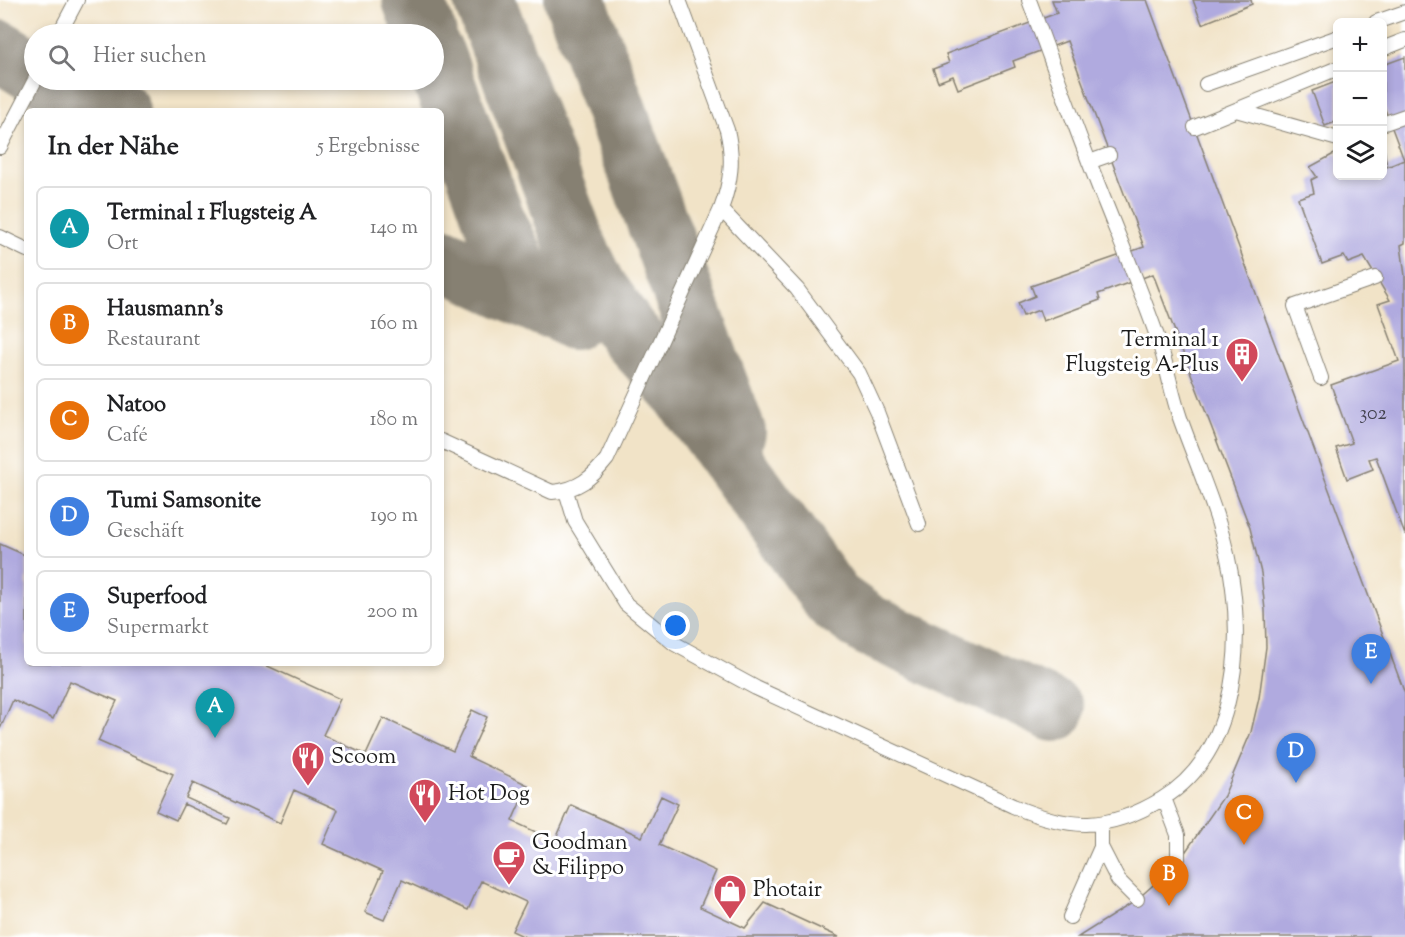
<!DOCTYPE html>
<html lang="de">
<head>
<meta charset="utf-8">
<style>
	body { margin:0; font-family:"Sorts Mill Goudy",serif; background:#f6f6f6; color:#202124 }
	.controls { position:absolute; right:18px; top:18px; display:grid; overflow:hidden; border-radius:9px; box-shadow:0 3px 9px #0003 }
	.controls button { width:54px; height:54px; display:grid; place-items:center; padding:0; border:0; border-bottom:2px solid #e0e0e0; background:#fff; color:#202124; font:30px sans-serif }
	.you { position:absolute; left:676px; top:626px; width:21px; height:21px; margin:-15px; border:4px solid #fff; border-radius:50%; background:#1a73e8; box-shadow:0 0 0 9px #1a73e833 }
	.badge { display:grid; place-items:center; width:39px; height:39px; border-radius:50%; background:#d93025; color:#fff; font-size:20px; font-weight:700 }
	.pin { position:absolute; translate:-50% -50px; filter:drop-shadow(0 2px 3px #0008) }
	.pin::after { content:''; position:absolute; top:32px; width:21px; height:18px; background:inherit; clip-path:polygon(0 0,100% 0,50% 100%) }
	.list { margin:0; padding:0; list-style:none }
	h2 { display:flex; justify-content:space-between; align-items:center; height:78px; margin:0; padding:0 24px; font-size:26px }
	h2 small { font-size:20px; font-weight:400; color:#757577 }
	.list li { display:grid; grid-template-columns:39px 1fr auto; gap:18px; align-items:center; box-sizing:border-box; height:84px; margin:0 12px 12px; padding:0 12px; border:2px solid #e0e0e0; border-radius:9px }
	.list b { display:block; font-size:22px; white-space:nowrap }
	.list p { margin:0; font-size:20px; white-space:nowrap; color:#757577 }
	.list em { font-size:20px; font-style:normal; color:#757577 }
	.icon { flex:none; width:33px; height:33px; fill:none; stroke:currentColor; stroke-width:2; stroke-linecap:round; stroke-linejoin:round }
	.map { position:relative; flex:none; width:1405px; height:937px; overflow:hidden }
	.search { position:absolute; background:#fff; box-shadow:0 3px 9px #0003; left:24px; top:24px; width:420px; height:66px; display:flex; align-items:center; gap:15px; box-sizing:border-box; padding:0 21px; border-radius:33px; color:#757577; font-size:22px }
	.panel { position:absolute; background:#fff; box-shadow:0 3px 9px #0003; left:24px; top:108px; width:420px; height:558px; border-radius:9px }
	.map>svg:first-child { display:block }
</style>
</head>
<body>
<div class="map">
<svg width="1405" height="937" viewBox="0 0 1405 937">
	<rect width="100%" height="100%" fill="#fff"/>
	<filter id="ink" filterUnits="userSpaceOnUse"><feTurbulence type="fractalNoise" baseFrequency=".0167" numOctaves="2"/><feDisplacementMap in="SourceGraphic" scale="12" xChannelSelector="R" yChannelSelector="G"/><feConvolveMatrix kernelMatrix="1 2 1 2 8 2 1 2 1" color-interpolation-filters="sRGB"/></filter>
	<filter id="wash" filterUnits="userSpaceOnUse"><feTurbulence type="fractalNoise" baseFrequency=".008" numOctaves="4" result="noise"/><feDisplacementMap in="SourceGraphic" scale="24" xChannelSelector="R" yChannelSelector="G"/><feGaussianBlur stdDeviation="1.35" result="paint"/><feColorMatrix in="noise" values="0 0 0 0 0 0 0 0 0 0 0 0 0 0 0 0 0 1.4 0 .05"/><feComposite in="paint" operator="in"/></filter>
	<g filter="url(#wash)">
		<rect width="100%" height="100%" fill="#f1e3c7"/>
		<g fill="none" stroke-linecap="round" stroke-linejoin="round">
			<path stroke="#868072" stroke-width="62" d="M413 0 426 34
				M484 0 575 244 596 287 628 333 682 392 833 600 868 625 1054 711
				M575 0 735 432
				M0 51 34 72
				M434 55 494 219 518 268 552 305 573 319
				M50 80 119 111
				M441 258 547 307"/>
		</g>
		<g id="blocks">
			<path fill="#b0aadf" d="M1052 0H1147L1405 694V937H1078L1134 902 1160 879 1184 854 1224 796 1251 732 1259 698 1266 647 1265 610 1261 573 1250 528 1153 274 1098 294 1100 300 1043 321 1039 310 1023 316 1018 303 1035 296 1031 286 1144 247 1067 41 1013 61 1015 67 958 89 953 76 938 82 933 69 949 63 946 54 1057 13Z
				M1193 0H1251L1252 4 1202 24Z
				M1405 57V243L1401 245 1405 276V535L1376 457 1369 459 1373 469 1347 479 1336 448 1352 443 1331 385 1399 361 1378 304 1390 300 1364 257 1348 263 1344 256 1322 264 1298 198 1314 193 1311 180 1317 177 1310 167 1332 155 1338 153V176H1383V142L1387 167 1404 160 1383 104V65Z
				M1338 81V121L1325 126 1312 91Z
				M0 544 27 556V663H261L340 699 323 735 366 755 383 718 453 751 472 710 487 717 469 757 528 785 512 821 555 841 571 805 642 837 661 796 678 804 659 845 716 871 700 907 745 928 765 903 839 937H525L512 931 526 902 481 881 468 910 402 880 384 920 365 912 383 871 323 844 338 810 294 790 280 823 193 783 186 798 230 818 227 824 184 804 176 820 156 811 173 774 98 741 117 701 70 681 53 719 13 700 0 729Z"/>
		</g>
	</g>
	<g filter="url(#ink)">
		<use href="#blocks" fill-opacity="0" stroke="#868072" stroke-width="1.5"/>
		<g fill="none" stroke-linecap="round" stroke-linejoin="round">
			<g stroke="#868072" stroke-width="16">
				<path id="lane" d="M1376 22 1405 12
					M59 34 77 0
					M1382 49 1405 40
					M1206 84 1338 37
					M1236 110 1338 139
					M1382 124 1405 116
					M1195 127 1338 68
					M0 147 35 80
					M1089 162 1109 155
					M721 209 797 289 859 373 877 412 919 524
					M0 237 27 250
					M1321 378 1295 306 1375 278
					M441 441 552 492C578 490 592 478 607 459L721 209C731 182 734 159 727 130L679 0
					M566 491 575 521 626 604 675 644 756 688 1013 806C1069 830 1108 832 1162 799 1232 757 1242 661 1233 588 1226 528 1200 474 1180 418 1171 392 1167 365 1158 339 1139 284 1116 231 1095 177 1072 119 1051 59 1029 0
					M1164 798 1178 835V860
					M1101 847 1118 880 1137 899
					M1070 917 1101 847V824"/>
			</g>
			<use href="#lane" stroke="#fff" stroke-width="14"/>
		</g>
	</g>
	<defs>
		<g id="building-pin" transform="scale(1.725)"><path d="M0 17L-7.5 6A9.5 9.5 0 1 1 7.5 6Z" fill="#d1495b" stroke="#fff"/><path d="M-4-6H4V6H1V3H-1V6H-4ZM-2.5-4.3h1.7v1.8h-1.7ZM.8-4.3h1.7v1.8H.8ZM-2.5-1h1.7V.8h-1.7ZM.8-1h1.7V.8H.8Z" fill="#fff"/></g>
		<g id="restaurant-pin" transform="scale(1.725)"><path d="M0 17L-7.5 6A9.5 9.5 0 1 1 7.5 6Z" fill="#d1495b" stroke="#fff"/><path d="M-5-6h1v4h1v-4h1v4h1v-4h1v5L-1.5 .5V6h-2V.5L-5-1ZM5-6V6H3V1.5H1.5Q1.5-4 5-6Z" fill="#fff"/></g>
		<g id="cafe-pin" transform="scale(1.725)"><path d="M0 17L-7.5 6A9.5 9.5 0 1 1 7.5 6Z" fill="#d1495b" stroke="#fff"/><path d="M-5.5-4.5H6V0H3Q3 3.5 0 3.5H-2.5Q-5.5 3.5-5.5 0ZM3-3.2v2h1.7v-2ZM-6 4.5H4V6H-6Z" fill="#fff"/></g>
		<g id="shop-pin" transform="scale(1.725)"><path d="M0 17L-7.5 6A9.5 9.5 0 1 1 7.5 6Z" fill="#d1495b" stroke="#fff"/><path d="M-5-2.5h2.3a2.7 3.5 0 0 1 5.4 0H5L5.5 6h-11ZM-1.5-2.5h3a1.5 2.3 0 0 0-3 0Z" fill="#fff"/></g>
	</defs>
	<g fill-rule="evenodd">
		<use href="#building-pin" x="1242" y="354"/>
		<use href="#restaurant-pin" x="308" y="758"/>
		<use href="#restaurant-pin" x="425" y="795"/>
		<use href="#cafe-pin" x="509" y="857"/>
		<use href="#shop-pin" x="730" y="891"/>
	</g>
	<g text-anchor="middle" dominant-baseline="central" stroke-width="6" stroke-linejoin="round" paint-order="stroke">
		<g font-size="20" fill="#41404d">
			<text x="1373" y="414">302</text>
		</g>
		<g font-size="22" fill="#1c1c1c" stroke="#fff" text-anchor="start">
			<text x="1219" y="341" text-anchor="end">Terminal 1<tspan x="1219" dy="25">Flugsteig A-Plus</tspan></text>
			<text x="331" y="758">Scoom</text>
			<text x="448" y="795">Hot Dog</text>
			<text x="532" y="844">Goodman<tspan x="532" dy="25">&amp; Filippo</tspan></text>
			<text x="753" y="891">Photair</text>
		</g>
	</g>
</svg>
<div class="controls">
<button>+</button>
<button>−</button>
<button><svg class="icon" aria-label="layers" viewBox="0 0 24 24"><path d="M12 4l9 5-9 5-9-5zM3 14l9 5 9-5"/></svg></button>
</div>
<div class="you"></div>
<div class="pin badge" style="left:215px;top:738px;background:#0f9aa8">A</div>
<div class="pin badge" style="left:1169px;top:906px;background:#e8710a">B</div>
<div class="pin badge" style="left:1244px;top:845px;background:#e8710a">C</div>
<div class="pin badge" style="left:1296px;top:783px;background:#3f7fe0">D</div>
<div class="pin badge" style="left:1371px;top:684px;background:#3f7fe0">E</div>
<div class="search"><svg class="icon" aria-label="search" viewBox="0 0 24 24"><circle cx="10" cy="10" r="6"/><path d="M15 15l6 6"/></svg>Hier suchen</div>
<section class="panel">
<h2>In der Nähe<small>5 Ergebnisse</small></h2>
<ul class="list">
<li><span class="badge" style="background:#0f9aa8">A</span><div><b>Terminal 1 Flugsteig A</b><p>Ort</p></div><em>140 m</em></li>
<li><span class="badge" style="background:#e8710a">B</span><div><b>Hausmann’s</b><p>Restaurant</p></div><em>160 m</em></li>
<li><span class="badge" style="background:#e8710a">C</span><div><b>Natoo</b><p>Café</p></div><em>180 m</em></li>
<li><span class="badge" style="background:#3f7fe0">D</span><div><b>Tumi Samsonite</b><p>Geschäft</p></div><em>190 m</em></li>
<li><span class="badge" style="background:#3f7fe0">E</span><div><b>Superfood</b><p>Supermarkt</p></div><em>200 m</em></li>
</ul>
</section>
</div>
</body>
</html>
